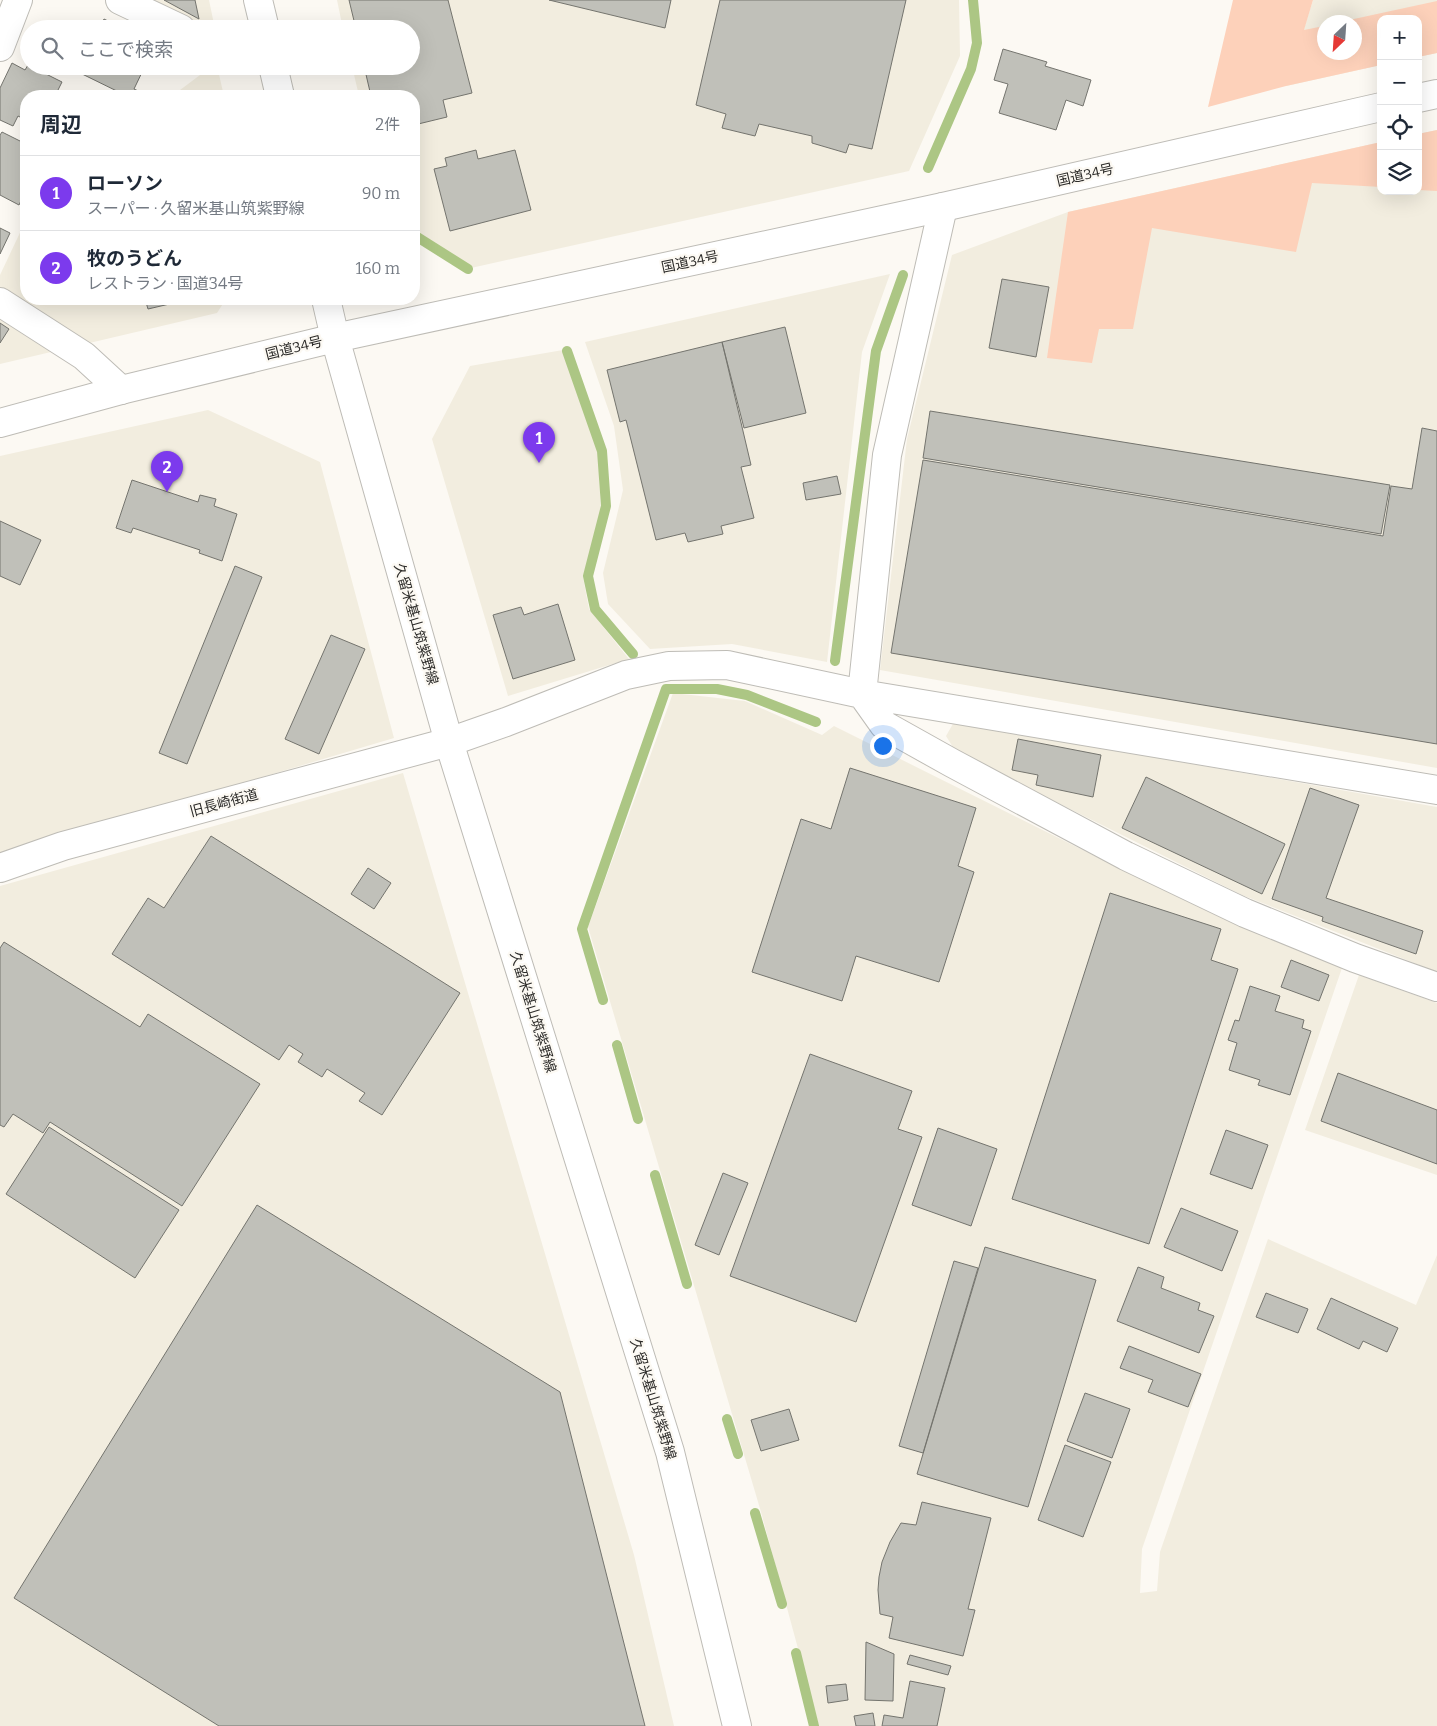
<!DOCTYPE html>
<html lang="ja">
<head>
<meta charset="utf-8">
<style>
	body { margin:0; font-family:Bitter,"Noto Sans JP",serif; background:#f2f2f3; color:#1f2937 }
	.controls { position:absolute; right:15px; top:15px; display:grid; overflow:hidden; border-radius:10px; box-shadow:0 5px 20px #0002 }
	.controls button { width:45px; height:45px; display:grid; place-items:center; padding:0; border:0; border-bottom:1px solid #e0e1e3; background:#fff; color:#1f2937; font:25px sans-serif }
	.compass { position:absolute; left:1317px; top:15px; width:45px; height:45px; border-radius:50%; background:#fff; box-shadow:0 5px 20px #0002; rotate:205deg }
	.you { position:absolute; left:882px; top:745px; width:18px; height:18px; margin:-12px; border:4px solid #fff; border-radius:50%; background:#1a73e8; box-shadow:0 0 0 8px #1a73e833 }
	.badge { display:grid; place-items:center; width:32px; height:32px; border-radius:50%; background:#7c3aed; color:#fff; font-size:16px; font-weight:700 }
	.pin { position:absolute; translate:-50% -41px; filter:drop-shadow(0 1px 2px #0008) }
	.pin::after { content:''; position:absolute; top:26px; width:18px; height:15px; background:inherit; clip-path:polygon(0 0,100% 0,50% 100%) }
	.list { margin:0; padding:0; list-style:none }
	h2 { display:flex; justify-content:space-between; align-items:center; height:65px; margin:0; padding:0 20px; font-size:21px }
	h2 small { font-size:16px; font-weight:400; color:#747a83 }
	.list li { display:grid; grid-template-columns:32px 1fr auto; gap:15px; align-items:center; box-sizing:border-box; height:75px; padding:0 20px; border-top:1px solid #e0e1e3 }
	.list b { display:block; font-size:19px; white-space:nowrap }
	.list p { margin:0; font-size:16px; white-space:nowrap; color:#747a83 }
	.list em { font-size:16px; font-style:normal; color:#747a83 }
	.icon { flex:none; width:28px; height:28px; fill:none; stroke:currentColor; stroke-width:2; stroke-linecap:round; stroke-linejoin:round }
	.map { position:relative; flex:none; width:1437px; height:1726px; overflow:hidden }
	.search { position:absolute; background:#fff; box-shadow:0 5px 20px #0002; left:20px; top:20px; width:400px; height:55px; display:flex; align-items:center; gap:12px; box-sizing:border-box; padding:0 18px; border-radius:28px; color:#747a83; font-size:19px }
	.panel { position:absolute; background:#fff; box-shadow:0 5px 20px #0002; left:20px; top:90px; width:400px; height:215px; border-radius:20px }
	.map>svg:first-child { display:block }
</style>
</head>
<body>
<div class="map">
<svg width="1437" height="1726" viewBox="0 0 1437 1726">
	<rect width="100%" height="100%" fill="#fcf9f3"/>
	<path fill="#f2eddf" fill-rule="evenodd" d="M147 0H209L215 29H203Z
		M337 0H959L960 56 909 171 471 268 414 233V96H359L352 66H411V29H343Z
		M1313 0H1437V53L1418 57V19H1381V65L1286 86ZM1324 22H1354V52H1324Z
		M212 66H217L224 96H172Z
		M1437 130V768L880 670 907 439 952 255 1068 212 1381 142V191H1418V134Z
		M26 220V299H226L217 313 0 364V275Z
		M890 274 862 352 827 662 732 644 650 649 608 604 603 573 623 490 614 426 585 342Z
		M563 350 598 451 601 514 583 577 589 609 629 659 508 696 432 439 470 366Z
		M208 410 320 462 394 738 0 855V456Z
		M673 693 745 701 822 735 834 726 1119 868 1342 968 1142 1549 1140 1593 1157 1591 1160 1552 1268 1239 1416 1305 1437 1255V1726H819L761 1512 588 927Z
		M954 722 1437 807V972L1242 895 956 752 946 736Z
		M403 773 634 1555 674 1726H0V886Z
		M1359 975 1437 1003V1175L1305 1130Z"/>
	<path fill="#fdd1ba" d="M1233 0H1313L1304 30 1324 26V52H1354V22H1340L1437 1V53L1418 57V19H1381V65L1286 86 1208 107Z
		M1437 130V191L1418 190V134Z
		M1381 142V187L1312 183 1296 252 1152 228 1133 329H1099L1092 363 1047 358 1068 212Z"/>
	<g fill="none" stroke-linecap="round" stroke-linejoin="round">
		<path stroke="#acc684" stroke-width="10" d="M928 168 971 69 977 43 973 0
			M414 235 468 269
			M567 351 602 451 606 506 588 576 595 609 633 654
			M835 661 876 351 903 275
			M603 1000 582 929 666 689H717L747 695 816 722
			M617 1045 638 1119
			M655 1175 687 1284
			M727 1419 738 1454
			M755 1513 782 1604
			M796 1653 814 1726"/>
	</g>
	<path fill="#c0c0b9" stroke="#74746e" d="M164 0H195L199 19Z
		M349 0H448L472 93 443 100 447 117 414 125V96H371L364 66H411V29H356Z
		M549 0H671L665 28Z
		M720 0H906L872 149 849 144 846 153 812 143V136L759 124 755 136 722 128 726 114 696 105Z
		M104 19 112 23 109 29H99Z
		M1003 49 1047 62 1045 66 1091 80 1083 106 1066 100 1056 130 999 113 1008 84 994 80Z
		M12 63 25 70 28 65 62 82 55 96H26V120L18 116 13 126 0 120V88Z
		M80 66H145L134 89 149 96H127L78 72Z
		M2 132 26 144V190L19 205 0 195V135Z
		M476 150 478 159 515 150 531 210 450 231 434 169 447 166 445 158Z
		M0 228 10 233 0 254Z
		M1002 279 1049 287 1036 357 989 348Z
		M145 299H191L148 309Z
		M0 323 9 329 0 343Z
		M785 327 806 413 744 428 722 342Z
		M722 342 751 465 741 467 754 518 721 526 723 534 688 542 685 533 656 540 626 420 620 422 607 370Z
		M930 411 1390 485 1381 534 923 458Z
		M1422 428 1437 431V744L891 653 923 460 1383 536 1391 486 1412 489Z
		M837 476 841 494 806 500 803 483Z
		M132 480 198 502 200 495 216 499 214 506 237 514 222 561 199 553 200 550 133 528 131 533 116 528Z
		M0 521 41 540 20 585 0 576Z
		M235 566 262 577 187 764 159 753Z
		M558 604 575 660 513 679 493 615 521 607 524 615Z
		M331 635 365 649 319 754 285 739Z
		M1018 739 1101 755 1093 797 1036 785 1038 775 1012 770Z
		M850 768 976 808 958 866 974 872 939 982 856 956 842 1001 752 972 801 819 831 829Z
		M1146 777 1285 844 1262 894 1122 828Z
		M1310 788 1359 805 1326 898 1423 931 1416 954 1322 921 1323 917 1272 899Z
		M211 836 460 993 382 1115 359 1101 365 1093 327 1069 322 1077 298 1062 303 1054 289 1045 279 1060 112 954 148 898 164 908Z
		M368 868 391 883 374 909 351 894Z
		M1110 893 1221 929 1211 960 1238 969 1149 1244 1012 1199Z
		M4 942 140 1027 148 1014 260 1084 182 1206 50 1122 43 1133 13 1114 4 1127 0 1125V948Z
		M1291 960 1329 975 1319 1001 1281 987Z
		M1250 986 1280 996 1275 1011 1304 1020 1302 1028 1311 1031 1290 1095 1258 1085 1260 1080 1229 1070 1237 1043 1228 1040 1235 1020 1239 1021Z
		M810 1054 912 1091 898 1129 922 1137 856 1322 730 1276Z
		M1338 1073 1437 1110V1164L1321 1121Z
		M49 1127 179 1210 135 1278 6 1194Z
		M938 1128 997 1149 971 1226 912 1205Z
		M1226 1130 1268 1145 1252 1189 1210 1174Z
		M723 1173 748 1183 719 1255 695 1245Z
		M257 1205 560 1392 645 1726H219L14 1598Z
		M1181 1208 1238 1231 1222 1271 1164 1247Z
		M985 1247 1096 1280 1028 1507 917 1474Z
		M954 1261 978 1268 923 1453 899 1446Z
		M1138 1267 1164 1277 1161 1288 1200 1303 1198 1310 1214 1316 1199 1353 1117 1321Z
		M1266 1293 1308 1309 1298 1333 1256 1317Z
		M1331 1298 1398 1328 1387 1352 1363 1341 1359 1349 1317 1329Z
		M1129 1346 1201 1374 1188 1407 1148 1392 1153 1380 1120 1368Z
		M1085 1393 1130 1409 1112 1458 1067 1441Z
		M789 1409 799 1440 761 1451 751 1420Z
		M1065 1445 1111 1462 1083 1537 1038 1520Z
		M922 1502 991 1518 968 1609 975 1610 963 1656 889 1638 893 1617 880 1614 878 1590 879 1577 882 1562 890 1542 901 1523 916 1525Z
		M866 1642 894 1654 893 1701 865 1700Z
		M910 1655 951 1666 948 1675 907 1664Z
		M910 1681 945 1688 937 1726H882L884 1715 903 1718Z
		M846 1684 848 1700 828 1703 826 1686Z
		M873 1713 875 1726H856L854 1716Z"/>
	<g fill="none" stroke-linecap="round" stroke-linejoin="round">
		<g stroke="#bebcb6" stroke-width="30">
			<path id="minor" d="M120 0 181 29
				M0 47 18 0
				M943 207 887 455 862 694 884 725 952 763 1126 856 1245 913 1355 958 1437 987
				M0 302 84 356 121 390
				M0 868 63 846 449 742 506 722 626 675 669 666 727 665 862 694 1437 790"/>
		</g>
		<g stroke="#bebcb6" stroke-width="30">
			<path id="major" d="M258 0 265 29
				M273 66 280 96
				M326 299 335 338 449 742 670 1452 737 1726"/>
		</g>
		<g stroke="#bebcb6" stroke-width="30">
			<path id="highway" d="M1418 98 1437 94
				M0 423 121 390 335 338 943 207 1381 107"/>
		</g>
		<use href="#minor" stroke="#fff" stroke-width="28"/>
		<use href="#major" stroke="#fff" stroke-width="28"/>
		<use href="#highway" stroke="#fff" stroke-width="28"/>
	</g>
	<g text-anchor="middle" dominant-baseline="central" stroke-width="4.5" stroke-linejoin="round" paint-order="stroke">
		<g font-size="14" fill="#2c2b29" stroke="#fcf9f3">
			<text transform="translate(1085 175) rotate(-13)">国道34号</text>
			<text transform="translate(690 262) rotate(-12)">国道34号</text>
			<text transform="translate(294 348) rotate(-14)">国道34号</text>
			<text transform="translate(416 624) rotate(74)">久留米基山筑紫野線</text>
			<text transform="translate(224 803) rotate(-15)">旧長崎街道</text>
			<text transform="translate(533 1012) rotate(73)">久留米基山筑紫野線</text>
			<text transform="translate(653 1399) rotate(73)">久留米基山筑紫野線</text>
		</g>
	</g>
</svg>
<div class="controls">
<button>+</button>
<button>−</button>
<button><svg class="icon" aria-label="locate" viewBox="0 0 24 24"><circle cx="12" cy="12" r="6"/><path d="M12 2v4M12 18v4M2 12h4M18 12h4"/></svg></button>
<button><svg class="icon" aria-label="layers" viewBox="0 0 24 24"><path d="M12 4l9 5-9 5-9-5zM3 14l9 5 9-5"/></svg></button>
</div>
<svg class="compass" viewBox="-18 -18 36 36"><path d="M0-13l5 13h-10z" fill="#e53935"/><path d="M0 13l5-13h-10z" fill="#747a83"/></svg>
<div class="you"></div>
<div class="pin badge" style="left:539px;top:463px">1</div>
<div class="pin badge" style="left:167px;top:492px">2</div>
<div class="search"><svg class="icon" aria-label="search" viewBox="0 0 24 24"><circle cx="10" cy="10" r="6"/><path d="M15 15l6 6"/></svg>ここで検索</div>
<section class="panel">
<h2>周辺<small>2件</small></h2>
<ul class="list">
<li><span class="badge">1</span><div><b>ローソン</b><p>スーパー · 久留米基山筑紫野線</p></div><em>90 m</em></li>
<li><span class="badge">2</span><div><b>牧のうどん</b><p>レストラン · 国道34号</p></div><em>160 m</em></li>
</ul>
</section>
</div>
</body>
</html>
